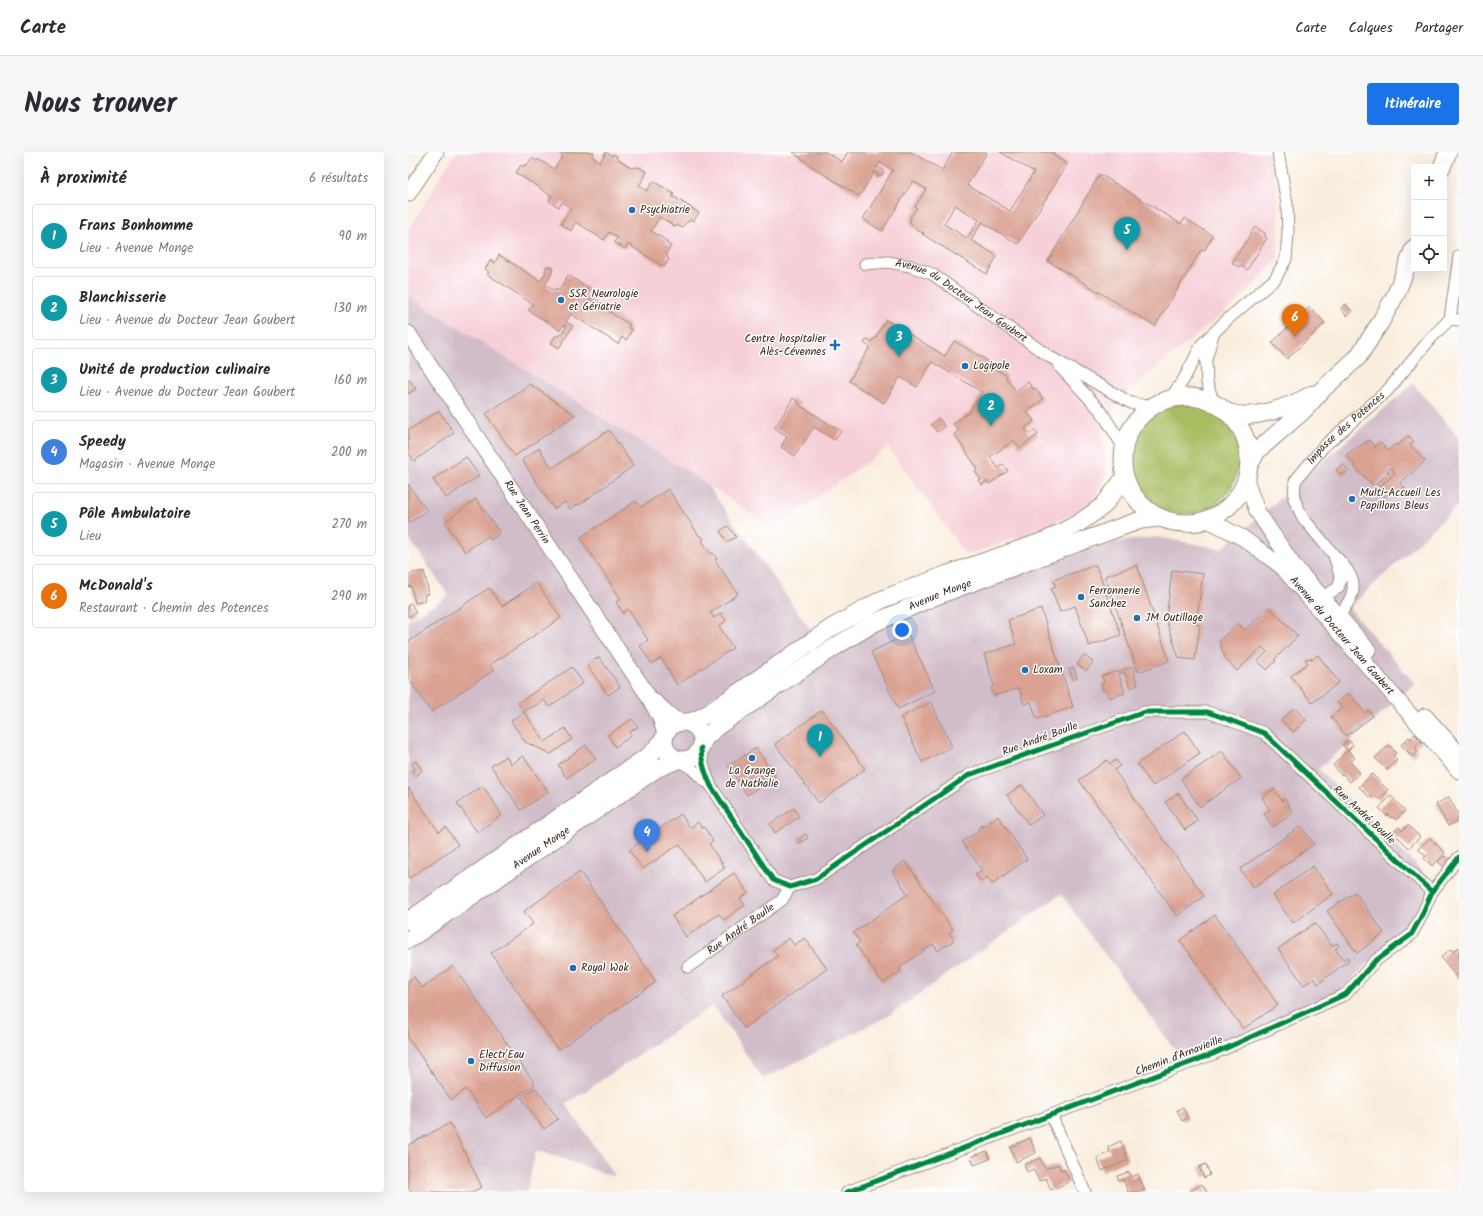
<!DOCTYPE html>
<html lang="fr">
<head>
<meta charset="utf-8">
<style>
	body { margin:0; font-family:Kalam,sans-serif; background:#f7f7f7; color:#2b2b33 }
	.controls { position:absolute; right:12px; top:12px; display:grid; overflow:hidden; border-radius:4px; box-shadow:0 4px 16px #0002 }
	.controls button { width:36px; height:36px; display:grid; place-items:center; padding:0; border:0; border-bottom:1px solid #e1e1e2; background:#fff; color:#2b2b33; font:20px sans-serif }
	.you { position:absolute; left:494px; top:478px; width:14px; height:14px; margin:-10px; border:3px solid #fff; border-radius:50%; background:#1a73e8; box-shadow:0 0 0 6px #1a73e833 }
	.badge { display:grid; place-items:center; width:26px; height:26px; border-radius:50%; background:#1a73e8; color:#fff; font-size:13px; font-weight:700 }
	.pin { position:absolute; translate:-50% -33px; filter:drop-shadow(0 1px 2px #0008) }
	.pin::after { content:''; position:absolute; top:21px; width:14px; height:12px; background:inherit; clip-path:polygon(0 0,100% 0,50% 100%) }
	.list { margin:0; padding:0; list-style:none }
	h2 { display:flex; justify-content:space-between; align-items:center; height:52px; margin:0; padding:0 16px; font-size:17px }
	h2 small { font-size:13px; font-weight:400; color:#7c7c81 }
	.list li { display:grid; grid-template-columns:26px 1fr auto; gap:12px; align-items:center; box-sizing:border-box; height:64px; margin:0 8px 8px; padding:0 8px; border:1px solid #e1e1e2; border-radius:4px }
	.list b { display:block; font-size:15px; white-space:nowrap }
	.list p { margin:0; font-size:13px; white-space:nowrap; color:#7c7c81 }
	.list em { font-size:13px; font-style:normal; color:#7c7c81 }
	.icon { flex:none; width:22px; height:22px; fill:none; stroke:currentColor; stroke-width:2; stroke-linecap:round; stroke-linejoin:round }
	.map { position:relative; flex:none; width:1051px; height:1040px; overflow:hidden; border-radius:4px }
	header { display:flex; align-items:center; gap:24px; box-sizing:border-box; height:56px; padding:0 20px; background:#fff; border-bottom:1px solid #e1e1e2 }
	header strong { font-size:19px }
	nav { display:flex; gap:22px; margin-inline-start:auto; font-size:14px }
	.intro { display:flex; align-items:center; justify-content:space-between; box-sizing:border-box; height:96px; padding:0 24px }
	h1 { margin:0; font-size:28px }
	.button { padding:10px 18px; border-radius:4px; background:#1a73e8; color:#fff; font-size:14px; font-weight:700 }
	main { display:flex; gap:24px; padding:0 24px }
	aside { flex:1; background:#fff; border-radius:4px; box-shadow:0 4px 16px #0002 }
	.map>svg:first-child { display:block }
</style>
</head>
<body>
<header>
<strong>Carte</strong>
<nav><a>Carte</a><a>Calques</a><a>Partager</a></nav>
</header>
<div class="intro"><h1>Nous trouver</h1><a class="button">Itinéraire</a></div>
<main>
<aside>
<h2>À proximité<small>6 résultats</small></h2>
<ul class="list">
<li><span class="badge" style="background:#0f9aa8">1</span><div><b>Frans Bonhomme</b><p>Lieu · Avenue Monge</p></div><em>90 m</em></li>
<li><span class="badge" style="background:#0f9aa8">2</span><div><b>Blanchisserie</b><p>Lieu · Avenue du Docteur Jean Goubert</p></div><em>130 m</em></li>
<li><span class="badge" style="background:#0f9aa8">3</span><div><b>Unité de production culinaire</b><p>Lieu · Avenue du Docteur Jean Goubert</p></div><em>160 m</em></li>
<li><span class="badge" style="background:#3f7fe0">4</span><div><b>Speedy</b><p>Magasin · Avenue Monge</p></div><em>200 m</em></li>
<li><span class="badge" style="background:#0f9aa8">5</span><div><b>Pôle Ambulatoire</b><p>Lieu</p></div><em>270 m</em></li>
<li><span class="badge" style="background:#e8710a">6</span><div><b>McDonald's</b><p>Restaurant · Chemin des Potences</p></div><em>290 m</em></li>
</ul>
</aside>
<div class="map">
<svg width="1051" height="1040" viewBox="0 0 1051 1040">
	<rect width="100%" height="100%" fill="#fff"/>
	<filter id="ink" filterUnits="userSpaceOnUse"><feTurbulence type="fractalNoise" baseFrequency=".025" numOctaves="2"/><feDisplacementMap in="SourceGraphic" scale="8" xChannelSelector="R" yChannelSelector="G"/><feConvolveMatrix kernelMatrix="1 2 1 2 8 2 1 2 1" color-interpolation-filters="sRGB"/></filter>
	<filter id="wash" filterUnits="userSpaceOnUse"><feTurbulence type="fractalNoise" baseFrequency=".012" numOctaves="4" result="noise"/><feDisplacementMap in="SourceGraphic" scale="16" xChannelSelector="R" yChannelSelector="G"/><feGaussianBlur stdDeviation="0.9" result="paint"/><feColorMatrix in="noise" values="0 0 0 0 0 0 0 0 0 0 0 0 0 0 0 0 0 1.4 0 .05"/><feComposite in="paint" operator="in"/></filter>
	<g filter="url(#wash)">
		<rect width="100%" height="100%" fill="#f9eddd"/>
		<path fill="#f6cfd7" d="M49 0H862L871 58 870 107 832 147 721 238 693 280 699 319 684 353 623 381 558 403 480 295 365 377 298 331 0 144V80L32 25Z"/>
		<path fill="#d1bdc9" d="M0 144 298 331 419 501 544 442 708 390 750 385 813 397 1005 232 1051 286V352L941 456 1007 532 910 617 1026 731 1004 769 928 842 775 909 653 742 480 864 355 927 305 853 158 952 207 1025 128 998 119 1040H0V468L41 444 0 385Z"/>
		<path fill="#a7bd62" stroke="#717440" d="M721 307a55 55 0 1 1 110 0a55 55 0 1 1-110 0Z"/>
		<g id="blocks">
			<path fill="#daa293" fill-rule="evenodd" d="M151 0H186L184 4 192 10 198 0 204 4 205 2 209 4 208 6 223 16 231 15 239 20 231 34 239 39 245 29 266 42 264 45H266L291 61 285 69 282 67 281 70 279 69 274 76 269 73 268 75 252 65 243 79 259 89 258 91 263 94 258 102 260 103 258 105 261 107 256 115 220 92 217 97 206 90 210 86 201 80 196 88 168 70 163 79 153 72 163 56 154 50 151 55 141 49 144 44 108 21 113 13 116 15 117 12 119 13 124 6 129 9 130 7 146 17 155 3Z
				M385 0H418L434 10 440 0H503L534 18 545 0H579L559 33 602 59 626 20 592 0H647L645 3 659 12 610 92 574 70 563 88 589 104 579 122 514 82 516 81 510 79 505 75 502 70 503 64 509 56 507 55 518 37 505 29 474 79 455 67 485 18 472 10 468 16 471 15 474 17 476 20 475 22 472 24H469L467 19 451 44 409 18ZM547 53 571 68 559 86 536 72Z
				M692 22 773 72 777 66 805 84 796 99 793 98 747 174 640 109Z
				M847 75 858 82 856 84 859 86 839 118 832 113 831 115 824 111Z
				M91 103 132 129 137 122 138 114 145 115 143 123 137 133 147 139 148 137 151 139 160 123 181 137 177 144 222 173 220 176 224 178 218 188 214 185 210 192 163 162 158 170 165 174 151 196 143 191 148 183 151 185 159 174 156 173 152 178 120 158 125 152 79 122 81 120 77 117 83 108 87 111Z
				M937 152 944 159 939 164 933 157Z
				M902 155 917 171 879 207 864 191 894 161V162Z
				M478 168 537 204 546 189 580 209 579 212 599 224 598 226 608 239 620 230 625 237 627 236 635 247 619 260 626 269 617 276 621 282 627 278 630 283 612 296 606 288 582 305 590 316 595 312 600 319 581 332 579 329 574 333 571 329 573 328 567 319 570 317 546 282 551 279 545 272 560 261V262L574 240 524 210 509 235 492 225 476 251 441 229 462 195 456 191 459 187 463 190 465 187 466 188Z
				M0 226 8 237 0 242Z
				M122 232 167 263 107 304 78 262Z
				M385 246 392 251 391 253 433 279 427 288 406 275 387 304 373 295 379 284 367 276Z
				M31 259 46 281 6 309 0 300V278Z
				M531 266 537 275 529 280 523 272Z
				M201 278 225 314 171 353 170 352 162 357 157 350 146 357 114 308 131 296 144 316Z
				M1001 284 1006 290 1002 293 1017 309 992 331 997 336 987 345 982 340 976 345 969 337 987 321 983 316 979 319 981 321 966 334 947 316 948 315 938 303 961 288 967 295 973 290 980 299 987 292 989 294Z
				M58 305 71 324 38 346 25 327Z
				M935 312 940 319 934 324 928 318Z
				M0 332 19 359 1 371 0 369Z
				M260 337 292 385 293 384 296 387 294 389 303 402 305 401 309 407 307 408 330 442 302 461 306 466 313 461 318 469 311 474 325 496 269 533 253 506 244 512 232 494 240 488 220 457 215 461 208 450 213 447 172 386 228 349 233 355Z
				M68 347 92 381 83 388 80 384 57 400 37 370Z
				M320 374 328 385 319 390 312 379Z
				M688 413 713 483 681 494 667 454 652 460 643 436 648 434 645 428Z
				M729 413 761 509 730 520 697 424Z
				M764 418 795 422 788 472 792 473 787 508 771 506 758 468Z
				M16 419 21 442 16 443 17 449 7 451 3 434 0 435V422Z
				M129 431 153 466 82 513 86 518 23 560 0 526V490L81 436 94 454Z
				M3 451 8 461 0 465V453Z
				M861 455 890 484 866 508 868 509 859 518 850 509 859 500 854 495 829 519 817 506 811 489 830 471 837 478Z
				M633 457 665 555 629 567 623 550 616 552 611 536 586 544 583 536 586 534 576 502 608 492 600 468Z
				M500 482 527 539 490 557 463 500Z
				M676 503 685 510 678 519 669 512Z
				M910 503 931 530 904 551 883 524 900 511 897 507 903 506 904 508Z
				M191 505 212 535 200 543 179 513Z
				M164 515 175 531 141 555 136 548 124 556 123 555 116 560 110 551Z
				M724 515 730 533 722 536 717 520 713 522 712 519Z
				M666 516 669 526 665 528 661 517Z
				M710 519 717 541 701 546 698 538 695 539 693 532 696 531 694 524Z
				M941 541 957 561 960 558 965 564 938 584 923 565 934 556 929 550Z
				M523 550 544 595 514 610 493 565Z
				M886 556 898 568 885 580 873 568Z
				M414 558 457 617 411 651 367 592Z
				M116 560 137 590 157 576 164 587 143 602 117 590 103 569Z
				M224 567 230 575 221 580 223 584 207 595 200 583Z
				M777 579 792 601 745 634 729 612Z
				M1007 582 1014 589 1007 596 1010 599 1005 605 993 593 1001 585 1003 587Z
				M940 588 945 593 940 598 934 593Z
				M178 593 188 607 159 626 150 613Z
				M981 593 988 601 985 604 989 608 979 618 967 606Z
				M348 596 367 625 339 643 320 614Z
				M940 598 947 606 942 610 952 621 942 630 935 622 933 623 925 613Z
				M814 599 833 626 792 655 773 627Z
				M98 604 103 612 115 604 140 640 113 658 83 614Z
				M699 608 702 612 708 608 712 614 706 618 796 744 769 764 671 628Z
				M8 609 14 618 7 625 3 620 7 617 4 612Z
				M964 622 980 638 971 648 966 643 962 646 951 635Z
				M614 633 635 663 621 673 599 643Z
				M75 634 94 663 69 680 49 651Z
				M0 635 31 680 38 675 50 693 0 727Z
				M866 637 874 649 877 647 885 661 865 675 856 662 862 658 854 645Z
				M770 641 790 669 777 678 757 650Z
				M983 644 997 659 988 668 985 665 983 666 980 662 979 664 971 656Z
				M1041 645 1051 664V669L1040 674 1028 652Z
				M386 656 391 665 367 681 362 672Z
				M273 662 282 676 290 670 294 676 296 675 305 689 301 692 317 716 297 730 271 692 235 717 221 698Z
				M590 664 619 707 584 732 579 725 573 730 567 722 574 718 554 690 571 678 570 676 574 673 575 675Z
				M1000 673 1012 685 1001 696 990 685 989 686 984 681 991 675 994 679Z
				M893 674 906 692 845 736 832 717Z
				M398 682 400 686 392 691 389 688Z
				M1022 686 1037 701 1024 714 1016 706 1018 704 1010 697Z
				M1036 704 1042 710 1036 715 1030 710Z
				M497 709 545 778 541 781 546 788 530 799 525 792 491 816 493 819 475 831 448 793 452 790 445 781 500 742 484 719Z
				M905 714 925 742 885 771 865 743Z
				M172 720 248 830 150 898 83 801 125 772 116 759Z
				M326 721 340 741 332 747 337 753 316 768 311 762 278 785 264 764Z
				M947 740 976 781 949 801 919 759Z
				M807 763 870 853 835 877 772 788Z
				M907 771 924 794 929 791 931 794 927 797 935 808 939 805 941 808 910 832 906 826 896 833 870 797Z
				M381 786 386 793 397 786 419 817 336 876 314 844 370 804 365 798Z
				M1051 795V828L1033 805 1043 797 1045 800Z
				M45 814 127 932 78 966 58 937 43 948 0 886V829L6 825 14 836Z
				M127 935 150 967 136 977 113 945Z
				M775 955 780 966 774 969 769 958Z
				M42 971 74 1035 64 1040H0V993Z
				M622 986 628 1001 608 1010 602 995Z
				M713 989 720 1008 694 1019 689 1006 702 1000 700 995Z
				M579 999 582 1007 566 1013 563 1005Z
				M632 1006 637 1017 650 1012 653 1019 656 1018 662 1029 643 1038 638 1026 631 1029 625 1017 619 1020 616 1013Z
				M798 1012 802 1023 796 1026 791 1015Z
				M721 1020 723 1025 730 1022 737 1039 720 1040 715 1027 711 1029 709 1024Z
				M794 1032 799 1040H781Z"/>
		</g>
	</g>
	<g filter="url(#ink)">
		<use href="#blocks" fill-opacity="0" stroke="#9a8c7e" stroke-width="1"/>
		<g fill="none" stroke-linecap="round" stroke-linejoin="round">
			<g stroke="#9a8c7e" stroke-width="13">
				<g id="street">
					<path id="s1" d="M457 112 480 110 502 114 524 122 642 205 723 251 743 255"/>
					<path d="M1042 167 1051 104"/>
					<path d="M805 182 798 208 799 231 806 251"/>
					<path d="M651 214 693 259 716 296"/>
					<path d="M762 247 776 227 794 192 821 166 867 127 878 107 880 81 879 52 870 0"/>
					<path id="s2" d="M926 403 895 366 886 347 887 329 916 294 979 239 1024 185 1042 167 1051 168"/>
					<path d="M908 449 930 436 933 427 926 403C935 411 947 425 945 438 944 447 936 457 931 464"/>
					<path d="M293 596C293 610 297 621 303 634L365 728 382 735 408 727 561 623 737 560H800L856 581 1024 740"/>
					<path d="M272 609 283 616 298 630"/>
					<path id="s3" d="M280 815 374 748 382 735"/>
					<path d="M643 963 677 1040"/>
					<path d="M439 1040 805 902 938 842 967 809 1003 783 1012 767 1024 740 1051 705"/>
				</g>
			</g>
			<g stroke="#9a8c7e" stroke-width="17">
				<g id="secondary">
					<path d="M0 42 28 0"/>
					<path id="s4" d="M0 181 237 539 252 565 257 582"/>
					<path d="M838 328 849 359 886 414 924 456 960 498"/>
					<path id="s5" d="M800 368 835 386 873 414 1051 619"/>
					<path d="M247 550 265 566 274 570"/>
					<path d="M1017 564 1051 602"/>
				</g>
			</g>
			<g stroke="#9a8c7e" stroke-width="19">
				<g id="primary">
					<path d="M1034 15 1040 0"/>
					<circle cx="778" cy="308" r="63"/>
					<path d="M819 260C844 270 883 254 905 242"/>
					<path d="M841 314 849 299 895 259 915 237 950 205 972 171 988 142 1006 96"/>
					<circle cx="275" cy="589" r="19"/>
					<path d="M280 570 288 568 301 561 423 476 475 447 540 422 639 388 671 371 695 354 717 325"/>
					<path id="s6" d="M295 590 296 587 310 574 428 494 466 471 528 444 710 376 733 368 751 366"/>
					<path d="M0 769 243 602 256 587"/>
					<path id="s7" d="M0 788 248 617 270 608"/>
				</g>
			</g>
			<use href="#street" stroke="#fff" stroke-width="11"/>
			<use href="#secondary" stroke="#fff" stroke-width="15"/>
			<use href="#primary" stroke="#fff" stroke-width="17"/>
			<g stroke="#fff" stroke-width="8">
				<path id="cycleway" d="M293 596C293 610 297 621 303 634L365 728 382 735 408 727 561 623 737 560H800L856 581 1024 740
					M439 1040 805 902 938 842 967 809 1003 783 1012 767 1024 740 1051 705"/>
			</g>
			<use href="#cycleway" stroke="#00873e" stroke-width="5"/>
		</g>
	</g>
	<g fill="#1f6fb2" stroke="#fff" stroke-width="1.5">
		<circle cx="224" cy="58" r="4"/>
		<circle cx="153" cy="148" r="4"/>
		<path d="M425 187h4v4h4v4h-4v4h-4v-4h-4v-4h4z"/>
		<circle cx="557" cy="214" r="4"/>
		<circle cx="944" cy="347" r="4"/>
		<circle cx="673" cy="445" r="4"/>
		<circle cx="729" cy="466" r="4"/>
		<circle cx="617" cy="518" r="4"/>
		<circle cx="344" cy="606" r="4"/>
		<circle cx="165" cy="816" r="4"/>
		<circle cx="63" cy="909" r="4"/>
	</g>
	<g text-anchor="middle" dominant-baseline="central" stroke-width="3" stroke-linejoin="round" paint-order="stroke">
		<g font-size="11" fill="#3b2a1e" stroke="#fff" text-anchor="start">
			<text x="232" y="58">Psychiatrie</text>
			<text x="161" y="142">SSR Neurologie<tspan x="161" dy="13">et Gériatrie</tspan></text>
			<text x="418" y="187" text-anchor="end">Centre hospitalier<tspan x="418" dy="13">Alès-Cévennes</tspan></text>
			<text x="565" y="214">Logipole</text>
			<text x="952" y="341">Multi-Accueil Les<tspan x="952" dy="13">Papillons Bleus</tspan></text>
			<text x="681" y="439">Ferronnerie<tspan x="681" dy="13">Sanchez</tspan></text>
			<text x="737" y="466">JM Outillage</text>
			<text x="625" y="518">Loxam</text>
			<text x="344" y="619" text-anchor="middle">La Grange<tspan x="344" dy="13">de Nathalie</tspan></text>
			<text x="173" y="816">Royal Wok</text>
			<text x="71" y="903">Electr'Eau<tspan x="71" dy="13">Diffusion</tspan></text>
		</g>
		<g font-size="11" fill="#3b2a1e" stroke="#fff">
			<text stroke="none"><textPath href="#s1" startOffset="107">Avenue du Docteur Jean Goubert</textPath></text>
			<text stroke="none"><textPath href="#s2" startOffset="161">Impasse des Potences</textPath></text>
			<text stroke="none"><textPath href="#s4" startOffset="215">Rue Jean Perrin</textPath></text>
			<text stroke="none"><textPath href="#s6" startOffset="281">Avenue Monge</textPath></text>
			<text stroke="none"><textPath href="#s5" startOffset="179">Avenue du Docteur Jean Goubert</textPath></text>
			<text transform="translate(632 587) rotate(-20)">Rue André Boulle</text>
			<text transform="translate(956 663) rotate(43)">Rue André Boulle</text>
			<text stroke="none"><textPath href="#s7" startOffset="162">Avenue Monge</textPath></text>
			<text stroke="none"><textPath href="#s3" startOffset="65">Rue André Boulle</textPath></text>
			<text transform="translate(771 904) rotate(-21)">Chemin d'Arnavieille</text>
		</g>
	</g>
</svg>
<div class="controls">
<button>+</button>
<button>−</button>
<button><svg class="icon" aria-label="locate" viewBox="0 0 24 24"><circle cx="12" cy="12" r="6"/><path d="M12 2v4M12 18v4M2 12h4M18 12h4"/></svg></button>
</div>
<div class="you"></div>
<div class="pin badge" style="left:412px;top:605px;background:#0f9aa8">1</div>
<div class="pin badge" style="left:583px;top:274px;background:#0f9aa8">2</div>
<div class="pin badge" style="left:491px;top:205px;background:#0f9aa8">3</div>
<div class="pin badge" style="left:239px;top:700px;background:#3f7fe0">4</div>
<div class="pin badge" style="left:719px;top:98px;background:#0f9aa8">5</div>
<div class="pin badge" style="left:887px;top:185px;background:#e8710a">6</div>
</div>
</main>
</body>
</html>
